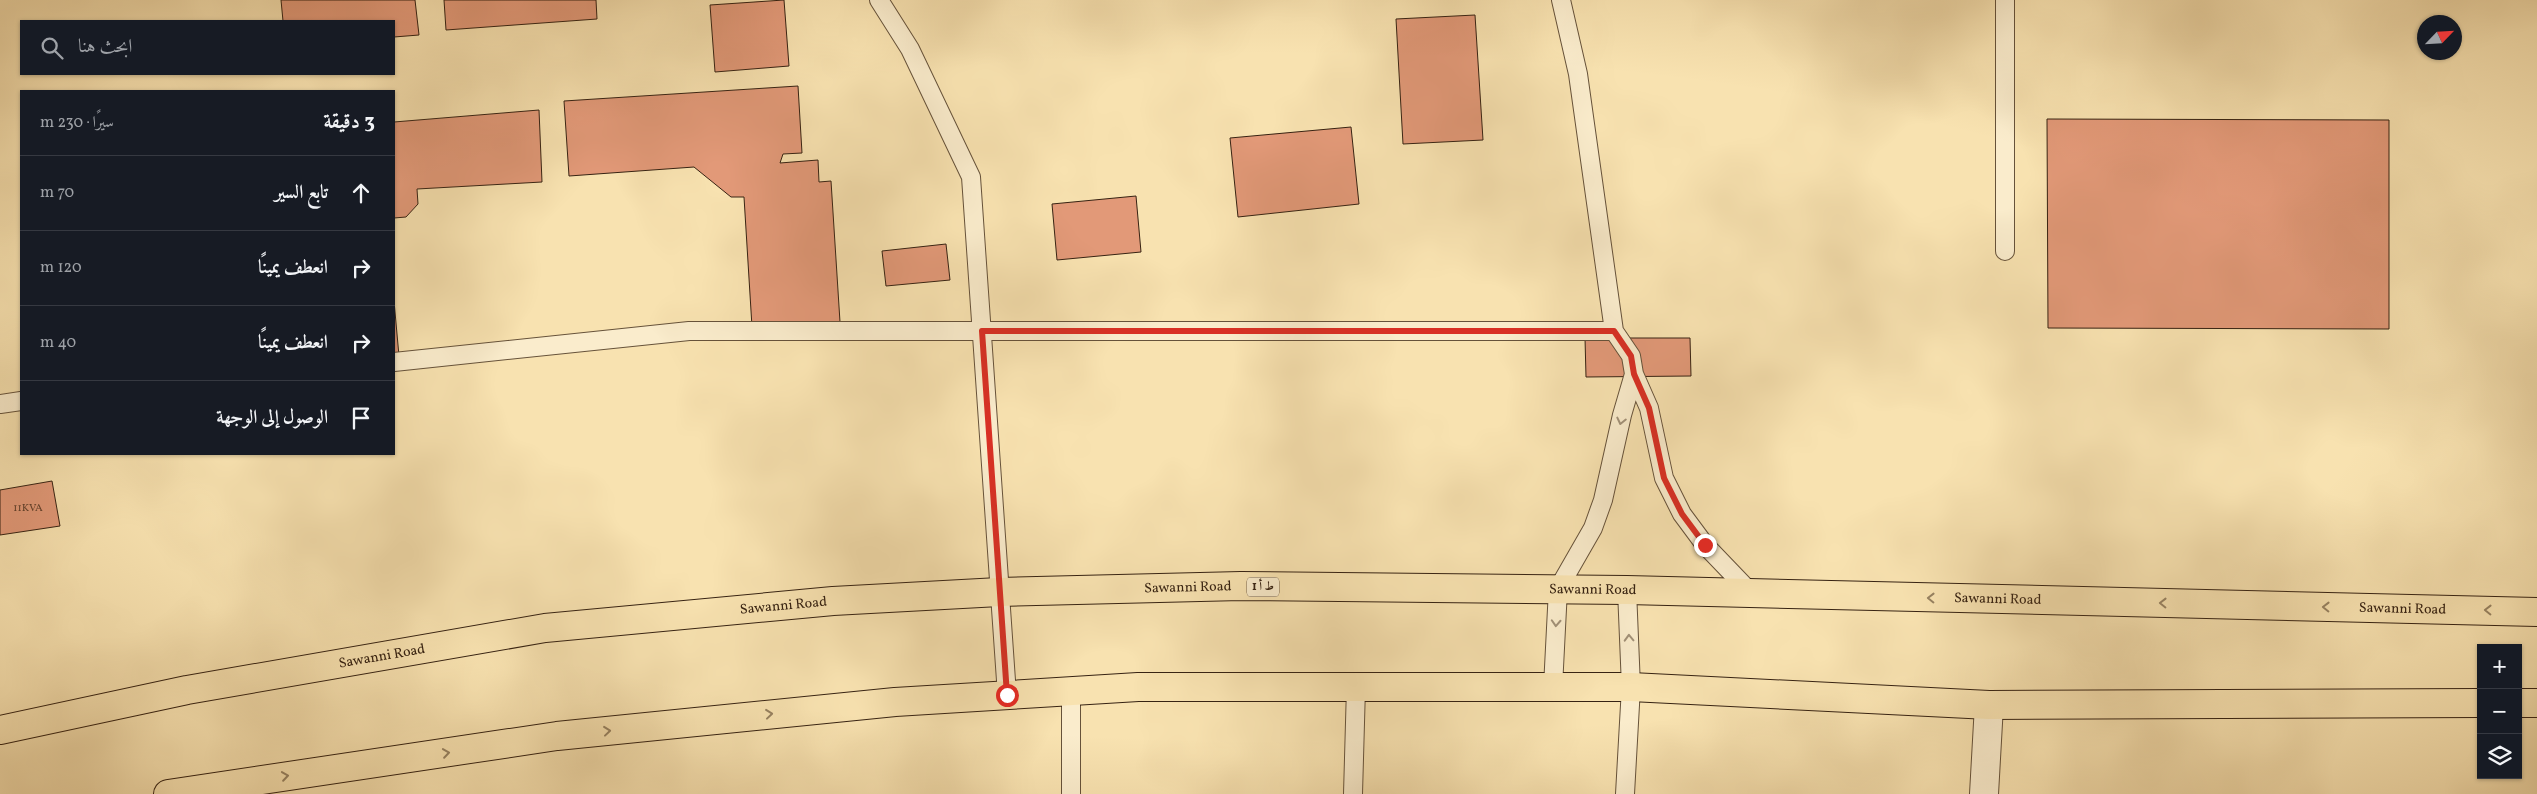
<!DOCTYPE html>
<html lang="ar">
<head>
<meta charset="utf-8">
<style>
	body { margin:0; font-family:Vollkorn,Amiri,serif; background:#20242c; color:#f1f3f6; direction:rtl }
	.controls { position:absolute; right:15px; bottom:15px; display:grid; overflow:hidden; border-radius:0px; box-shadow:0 1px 4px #0004 }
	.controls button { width:45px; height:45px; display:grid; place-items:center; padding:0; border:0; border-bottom:1px solid #363941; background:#171b24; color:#f1f3f6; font:25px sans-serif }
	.compass { position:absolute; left:2417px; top:15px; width:45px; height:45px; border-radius:50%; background:#171b24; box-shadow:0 1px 4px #0004; rotate:65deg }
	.stop { position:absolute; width:15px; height:15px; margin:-11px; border:4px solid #d93025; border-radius:50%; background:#fff }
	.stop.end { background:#d93025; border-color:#fff; box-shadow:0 1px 5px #0008 }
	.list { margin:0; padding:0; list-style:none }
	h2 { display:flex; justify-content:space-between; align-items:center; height:65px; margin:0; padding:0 20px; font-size:21px }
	h2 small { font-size:16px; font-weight:400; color:#9ea1a6 }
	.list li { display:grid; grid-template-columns:32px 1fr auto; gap:15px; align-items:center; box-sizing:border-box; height:75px; padding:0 20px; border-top:1px solid #363941 }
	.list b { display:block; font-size:19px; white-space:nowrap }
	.list em { font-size:16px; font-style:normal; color:#9ea1a6 }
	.icon { flex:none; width:28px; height:28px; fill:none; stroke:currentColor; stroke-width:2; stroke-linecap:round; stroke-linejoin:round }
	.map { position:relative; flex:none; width:2537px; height:794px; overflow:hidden; direction:ltr }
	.search { position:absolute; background:#171b24; box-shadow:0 1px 4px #0004; left:20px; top:20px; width:375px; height:55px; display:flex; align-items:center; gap:12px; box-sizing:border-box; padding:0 18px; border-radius:0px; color:#9ea1a6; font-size:19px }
	.panel { position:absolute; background:#171b24; box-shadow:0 1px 4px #0004; left:20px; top:90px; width:375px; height:365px; border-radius:0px; direction:rtl }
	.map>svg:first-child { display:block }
</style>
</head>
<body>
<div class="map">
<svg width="2537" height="794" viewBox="0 0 2537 794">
	<rect width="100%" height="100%" fill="#f8e2b0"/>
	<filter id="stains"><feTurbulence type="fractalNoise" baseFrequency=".004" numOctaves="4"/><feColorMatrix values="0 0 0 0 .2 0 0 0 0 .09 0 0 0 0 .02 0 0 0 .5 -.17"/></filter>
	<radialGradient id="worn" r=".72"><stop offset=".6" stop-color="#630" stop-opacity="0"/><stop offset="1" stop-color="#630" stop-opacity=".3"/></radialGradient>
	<path fill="#e29978" stroke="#362212" d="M281 0H415L419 35 394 37V21H283Z
		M444 0H596L597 19 446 30Z
		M784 0 789 66 715 72 710 5Z
		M1475 15 1483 140 1403 144 1396 19Z
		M798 86 802 153 783 154 780 163 818 160 819 182 831 181 840 322 752 327 744 197H731L694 167 569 176 564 101Z
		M539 110 542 182 417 189 418 204 406 217 394 218V122Z
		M2047 119 2389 120V329L2048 328Z
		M1351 127 1359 204 1238 217 1230 138Z
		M1136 196 1141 252 1057 260 1052 204Z
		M946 244 950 280 886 286 882 251Z
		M394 301 399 356 394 357Z
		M1585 338H1690L1691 376 1586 377Z
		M52 481 60 526 0 535V490Z"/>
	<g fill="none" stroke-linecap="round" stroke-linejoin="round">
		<g stroke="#66523a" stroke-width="20">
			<path id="lane" d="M879 0 910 49 971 177 1007 695
				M1561 0 1578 74 1614 331 1631 356 1634 374 1649 408 1664 478 1682 514 1705 545 1752 594
				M2005 251V0
				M394 362 689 331H1614
				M0 404 21 401
				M1553 687 1558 589 1593 528 1603 500 1622 415 1634 374
				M1071 794V691
				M1353 794 1356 687
				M1625 794 1631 687 1627 590"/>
		</g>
		<g stroke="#66523a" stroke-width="30">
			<path id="street" d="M1984 794 1989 705"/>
		</g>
		<g stroke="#362212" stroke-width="30">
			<g id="highway">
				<path d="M2518 703H2537"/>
				<path id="s1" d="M0 730 187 690 545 628 833 601 999 592 1241 586 1627 590 2537 612"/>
				<path d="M168 794 557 736 895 702 1138 687H1631L1989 705 2481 703"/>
			</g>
		</g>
		<use href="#lane" stroke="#faeccc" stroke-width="18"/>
		<use href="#street" stroke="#faeccc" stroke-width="28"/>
		<use href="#highway" stroke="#f8e2b0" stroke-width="28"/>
	</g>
	<defs><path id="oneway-chevron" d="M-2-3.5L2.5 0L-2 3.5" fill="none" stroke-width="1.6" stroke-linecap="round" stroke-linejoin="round" transform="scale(1.25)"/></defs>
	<g stroke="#a29178">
		<use href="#oneway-chevron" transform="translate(1621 421) rotate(103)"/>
		<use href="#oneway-chevron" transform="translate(1556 623) rotate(93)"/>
		<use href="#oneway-chevron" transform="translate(1629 638) rotate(-92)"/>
	</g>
	<g stroke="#978261">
		<use href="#oneway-chevron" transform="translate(1931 598) rotate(-179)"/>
		<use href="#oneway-chevron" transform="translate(2163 603) rotate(-179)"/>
		<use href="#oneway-chevron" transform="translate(2326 607) rotate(-179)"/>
		<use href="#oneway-chevron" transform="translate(2488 610) rotate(-179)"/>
		<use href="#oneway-chevron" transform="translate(769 714) rotate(-6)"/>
		<use href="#oneway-chevron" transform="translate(607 731) rotate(-6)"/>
		<use href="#oneway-chevron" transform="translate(446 753) rotate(-8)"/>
		<use href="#oneway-chevron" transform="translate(285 776) rotate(-8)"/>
	</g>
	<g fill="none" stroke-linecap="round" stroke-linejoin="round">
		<path stroke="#d93025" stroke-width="6" d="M1007 695 982 331H1614L1631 356 1634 374 1649 408 1664 478 1682 514 1705 545"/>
	</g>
	<g text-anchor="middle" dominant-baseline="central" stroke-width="4" stroke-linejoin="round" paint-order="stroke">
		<g font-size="11" fill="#61402c">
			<text x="28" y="508">11KVA</text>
		</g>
		<rect fill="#faeccc" stroke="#715f4a" stroke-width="1" x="1247" y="577.5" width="32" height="19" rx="4"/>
		<g font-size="12" font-weight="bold" fill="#362212">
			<text x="1263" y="587">ط أ 1</text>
		</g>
		<g font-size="14" fill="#362212" stroke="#faeccc">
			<text stroke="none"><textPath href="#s1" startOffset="1199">Sawanni Road</textPath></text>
			<text stroke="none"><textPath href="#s1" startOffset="1604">Sawanni Road</textPath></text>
			<text stroke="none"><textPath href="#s1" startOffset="2009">Sawanni Road</textPath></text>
			<text stroke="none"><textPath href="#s1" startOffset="794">Sawanni Road</textPath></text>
			<text stroke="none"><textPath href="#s1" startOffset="2414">Sawanni Road</textPath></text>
			<text stroke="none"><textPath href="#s1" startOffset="389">Sawanni Road</textPath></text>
		</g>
	</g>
	<rect width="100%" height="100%" filter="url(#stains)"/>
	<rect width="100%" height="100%" fill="url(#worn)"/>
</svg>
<div class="controls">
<button>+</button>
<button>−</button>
<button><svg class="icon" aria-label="layers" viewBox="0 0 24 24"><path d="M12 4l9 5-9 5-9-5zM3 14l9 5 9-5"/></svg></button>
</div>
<svg class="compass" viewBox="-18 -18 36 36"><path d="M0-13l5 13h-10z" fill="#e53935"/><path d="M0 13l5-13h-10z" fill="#9ea1a6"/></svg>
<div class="stop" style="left:1007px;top:695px"></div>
<div class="stop end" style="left:1705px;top:545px"></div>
<div class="search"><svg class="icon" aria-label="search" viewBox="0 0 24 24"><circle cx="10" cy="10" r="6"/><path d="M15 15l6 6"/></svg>ابحث هنا</div>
<section class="panel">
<h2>3 دقيقة<small>سيرًا · 230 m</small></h2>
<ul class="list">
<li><svg class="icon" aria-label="ahead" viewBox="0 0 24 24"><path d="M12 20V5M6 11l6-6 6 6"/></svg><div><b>تابع السير</b></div><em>70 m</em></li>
<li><svg class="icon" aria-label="right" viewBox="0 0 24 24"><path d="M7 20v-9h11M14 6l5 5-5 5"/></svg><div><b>انعطف يمينًا</b></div><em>120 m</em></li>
<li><svg class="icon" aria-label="right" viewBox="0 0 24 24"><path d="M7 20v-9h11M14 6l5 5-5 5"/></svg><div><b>انعطف يمينًا</b></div><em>40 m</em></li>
<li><svg class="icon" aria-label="arrive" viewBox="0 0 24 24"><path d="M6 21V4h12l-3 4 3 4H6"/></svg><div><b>الوصول إلى الوجهة</b></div></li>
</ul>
</section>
</div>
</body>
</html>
